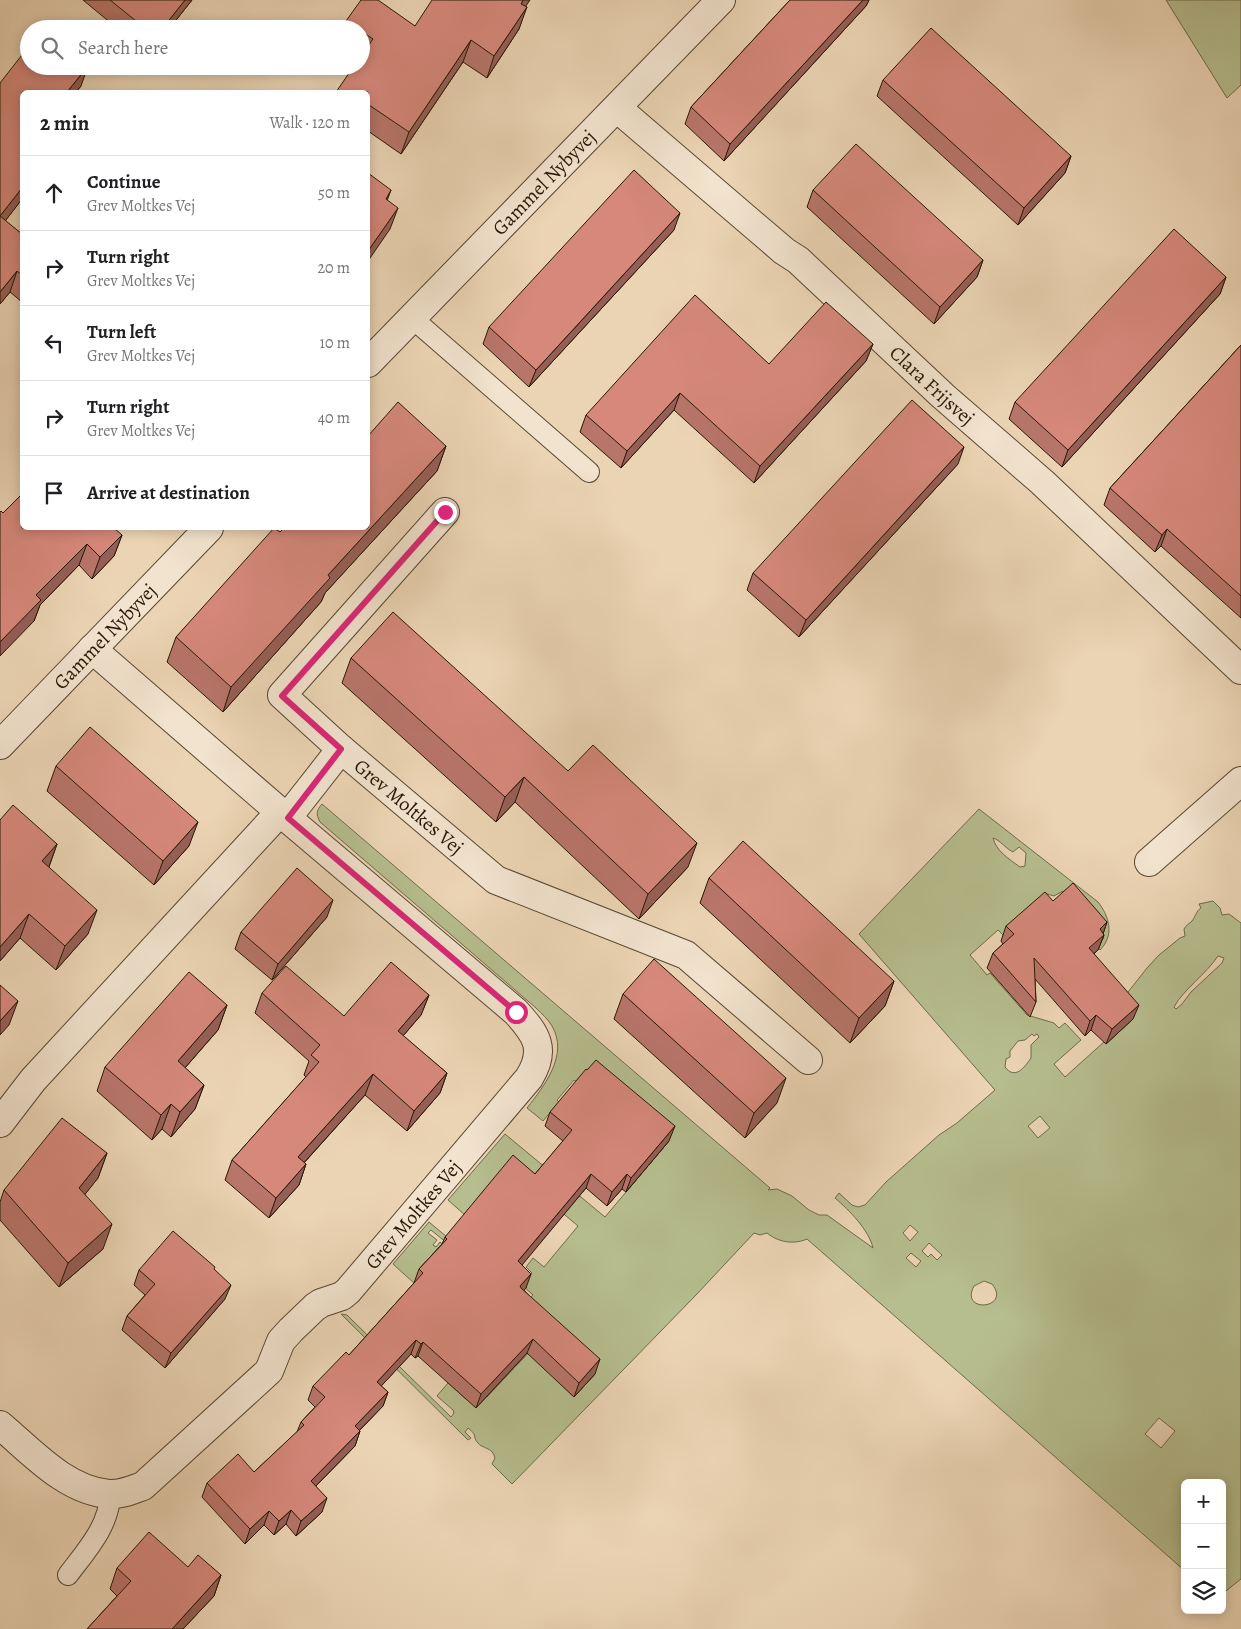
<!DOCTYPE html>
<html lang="en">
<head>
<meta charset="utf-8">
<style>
	body { margin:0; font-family:Alegreya,serif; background:#f6f6f6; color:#202124 }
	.controls { position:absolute; right:15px; bottom:15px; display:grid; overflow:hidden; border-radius:8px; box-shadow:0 2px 12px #0003 }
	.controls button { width:45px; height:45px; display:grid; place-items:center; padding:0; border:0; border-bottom:1px solid #e0e0e0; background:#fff; color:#202124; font:25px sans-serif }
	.stop { position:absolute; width:15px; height:15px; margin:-11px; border:4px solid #db2777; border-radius:50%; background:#fff }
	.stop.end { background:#db2777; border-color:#fff; box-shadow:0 1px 5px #0008 }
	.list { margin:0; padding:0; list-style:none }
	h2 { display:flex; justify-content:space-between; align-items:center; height:65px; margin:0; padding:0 20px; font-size:21px }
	h2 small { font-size:16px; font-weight:400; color:#757577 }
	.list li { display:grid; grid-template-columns:32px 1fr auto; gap:15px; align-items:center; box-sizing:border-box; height:75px; padding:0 20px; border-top:1px solid #e0e0e0 }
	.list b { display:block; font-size:19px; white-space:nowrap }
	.list p { margin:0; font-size:16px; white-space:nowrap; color:#757577 }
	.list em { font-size:16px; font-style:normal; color:#757577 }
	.icon { flex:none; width:28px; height:28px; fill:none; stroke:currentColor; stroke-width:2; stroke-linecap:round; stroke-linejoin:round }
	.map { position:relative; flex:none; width:1241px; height:1629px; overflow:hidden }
	.search { position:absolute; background:#fff; box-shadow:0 2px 12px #0003; left:20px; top:20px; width:350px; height:55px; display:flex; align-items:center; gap:12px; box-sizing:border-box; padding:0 18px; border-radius:28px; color:#757577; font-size:19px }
	.panel { position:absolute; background:#fff; box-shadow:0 2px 12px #0003; left:20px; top:90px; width:350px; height:440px; border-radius:8px }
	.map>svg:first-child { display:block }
</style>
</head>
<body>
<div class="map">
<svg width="1241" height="1629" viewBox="0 0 1241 1629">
	<rect width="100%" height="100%" fill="#ebd4b4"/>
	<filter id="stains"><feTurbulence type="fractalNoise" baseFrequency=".004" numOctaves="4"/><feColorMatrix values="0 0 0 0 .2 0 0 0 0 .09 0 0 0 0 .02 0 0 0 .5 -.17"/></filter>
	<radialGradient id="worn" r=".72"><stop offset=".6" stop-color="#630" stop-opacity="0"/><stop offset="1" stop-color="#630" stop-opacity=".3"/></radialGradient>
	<path fill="#b6bd8e" stroke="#6e6a4a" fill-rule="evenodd" d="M1166 0H1241V85L1227 98Z
		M322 804 770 1188 768 1190 777 1189 792 1196 809 1210 819 1215H827L834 1220 873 1248C869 1230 849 1210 835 1198L839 1193 852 1205 858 1207 865 1205 886 1182 939 1135 957 1123 995 1090 859 934 979 809 1098 902C1109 916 1115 935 1100 950L1096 945 1104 938 1063 891 1054 896 1047 894 1005 937 998 930 970 955 987 975 990 973 1027 1015 1054 1023 1059 1028 1065 1023 1081 1040 1054 1064 1065 1077 1104 1042 1128 992 1147 968 1159 955 1180 938 1185 936 1184 929C1186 925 1189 924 1192 921 1196 916 1196 911 1201 908L1199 904 1213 901 1220 908 1222 915 1229 914 1241 923V1579L1222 1594V1483H1185V1571L807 1239C793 1245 778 1242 767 1233L760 1235 754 1233 696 1295 512 1484 492 1464 495 1458C492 1446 483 1450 477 1442 475 1440 475 1437 474 1434 473 1432 470 1430 468 1428L465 1432 471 1438 468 1440 341 1314 347 1315 351 1319 451 1417 454 1413 453 1410 437 1396 448 1383 467 1400 478 1389 487 1397 533 1348 556 1380 574 1397 595 1374 414 1283 393 1264 429 1222 526 1303 533 1295 522 1285 532 1273 526 1267 533 1258 544 1267 578 1226 508 1167 466 1216 448 1200 505 1134 605 1217 669 1141 574 1080 557 1100 559 1102 543 1121 527 1108C544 1086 569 1055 552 1026 548 1019 542 1014 536 1008L320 822C316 814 316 811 322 804ZM993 838C1000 840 1005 848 1013 852L1019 847 1026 853 1025 866 1020 867C1009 859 996 851 993 838ZM1218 956 1224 958 1222 963 1191 992 1182 1004 1176 1009 1174 1007C1183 990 1207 973 1218 956ZM1032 1034 1034 1036 1037 1034 1039 1037 1031 1045V1058C1024 1068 1015 1080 1005 1067L1006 1059 1010 1057V1051L1018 1041 1025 1040ZM1040 1116 1050 1128 1038 1138 1028 1126ZM910 1225 918 1232 910 1241 903 1233ZM431 1230 459 1253 456 1256 440 1242 436 1247 433 1245 437 1240 428 1233ZM929 1243 942 1255 937 1260 931 1254 928 1257 922 1251ZM911 1253 921 1261 916 1267 906 1258ZM984 1281 992 1284C1012 1309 959 1314 974 1286ZM1159 1418 1175 1431 1161 1448 1145 1434Z"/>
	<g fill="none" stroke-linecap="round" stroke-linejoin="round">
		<g stroke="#574731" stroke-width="22">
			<path id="lane" d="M412 318 589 472
				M68 1575C86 1551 110 1525 110 1494"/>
		</g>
		<g stroke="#574731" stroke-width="30">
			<g id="street">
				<path id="s1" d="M617 108 784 251 798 260 943 396 1042 482 1241 670"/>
				<path id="s2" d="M368 363 721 0"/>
				<path id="s3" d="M445 512 282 695 341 749 496 880 686 955 808 1060"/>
				<path id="s4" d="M0 745 209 528"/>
				<path d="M287 818 341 749"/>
				<path d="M1149 862 1241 781"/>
				<path d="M0 1123 33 1080 280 812"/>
				<path id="s5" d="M0 1425C31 1451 66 1491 109 1494 121 1495 132 1490 143 1486L269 1371 281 1341 291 1330 315 1307 321 1303 342 1296 348 1291 529 1078C547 1049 536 1034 516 1012L280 812 92 649"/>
			</g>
		</g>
		<use href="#lane" stroke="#f2e3ce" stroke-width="20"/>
		<use href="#street" stroke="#f2e3ce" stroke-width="28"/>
	</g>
	<path fill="#b8756a" stroke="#261805" d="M83 0H192L169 29H118Z
		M790 0H869L866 6 724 161 685 124 691 107Z
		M526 7 519 29 487 78 463 62 401 154 368 131V92L361 66V29H344L346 21 415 26Z
		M883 80 1071 156 1065 173 1018 225 877 96Z
		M0 83 81 86 76 92H22V199L5 221 22 234V302L10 292 0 304Z
		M813 190 983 260 977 277 934 324 807 207Z
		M674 230 529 387 483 344 489 327Z
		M1226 277 1220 294 1062 467 1009 419 1015 402Z
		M873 344 866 361 754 483 674 410 621 468 580 432 586 415 769 364Z
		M1241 345V618L1161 546 1155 552 1104 505 1110 488Z
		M446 446 437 471 325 593 321 602 223 712 167 662 176 637 280 532Z
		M958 464 799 637 747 590 753 573Z
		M3 513 122 535 114 556 92 579 79 565 40 605 34 621Z
		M351 658 568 771 688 867 639 919 515 802 496 822 342 683Z
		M56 766 189 846 154 885 47 791Z
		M57 844 49 867 88 934 56 970 20 938 0 961Z
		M709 878 894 981 885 1006 850 1043 700 903Z
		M1053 901 1107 922 1103 934 1104 935 1098 950 1094 954 1133 1019 1106 1044 1091 1030 1085 1036 1035 979 1036 1002 1030 1017 987 968 993 953 1003 944 1001 941 1006 926Z
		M327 917 272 980 235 949 241 932Z
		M262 993 344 1016 429 995 421 1015 403 1036 447 1073 440 1093 407 1131 365 1095 304 1163 306 1164 299 1185 269 1218 225 1180 232 1160 306 1077 304 1075 309 1061 255 1013Z
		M623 994 777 1103 745 1138 614 1019Z
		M227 1005 218 1030 185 1068 204 1085 195 1109 171 1137 162 1129 152 1140 97 1091 105 1067Z
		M550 1112 669 1141 626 1192 622 1189 607 1206 586 1188 521 1265 526 1288 524 1290 595 1374 574 1397 527 1353 476 1408 418 1356 415 1358 411 1354 381 1386 388 1392 383 1406 359 1431H360L355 1446 316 1486 322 1512 296 1536 286 1524 274 1535 264 1525 245 1544 202 1497 207 1483 254 1472 297 1432 301 1422 315 1407 308 1400 313 1386 349 1355 414 1283 419 1269 442 1244 445 1237 535 1174 563 1141 545 1126Z
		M107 1153 98 1178 85 1194 103 1249 59 1287 0 1220V1202L4 1190Z
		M139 1270H214L225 1299 165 1368 122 1330 127 1316 145 1295 134 1285Z
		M188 1567 221 1575 214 1596 183 1629H87L117 1596 110 1589 117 1568Z"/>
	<path fill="#965f56" stroke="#261805" d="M185 0H192L169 29H162Z
		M523 0H530L513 25 521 4Z
		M863 0H869L866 6 724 161 730 144Z
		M527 7 519 29 487 78 494 56Z
		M471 40 463 62 401 154 409 132Z
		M88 66 81 86 76 92H67Z
		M1071 156 1065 173 1018 225 1024 208Z
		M22 188V199L0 228V216Z
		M391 190 383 212 386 199Z
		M398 208 390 229 368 261V251Z
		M680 213 674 230 529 387 536 370Z
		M983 260 977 277 934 324 940 307Z
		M17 271 10 292 0 304V292Z
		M1226 277 1220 294 1062 467 1068 450Z
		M873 344 866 361 754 483 760 466Z
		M680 393 674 410 621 468 627 451Z
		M446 446 437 471 325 593 321 602 223 712 231 687 328 575Z
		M964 447 958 464 799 637 806 620Z
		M1167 529 1161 546 1155 552 1162 535Z
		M122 535 114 556 92 579 100 557Z
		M87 544 79 565 40 605 34 621 0 656V642L36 595Z
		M524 777 515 802 496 822 505 797Z
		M198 822 189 846 154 885 163 861Z
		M697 843 688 867 639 919 648 894Z
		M57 844 48 869 42 861Z
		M333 900 327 917 272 980 278 964Z
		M97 910 88 934 56 970 65 946Z
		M29 914 20 938 0 961V947Z
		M1107 922 1102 937 1104 935 1098 950 1083 963 1089 948 1100 929Z
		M894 981 885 1006 850 1043 859 1018Z
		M429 995 421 1015 390 1051 398 1031Z
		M18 1001 9 1025 0 1035V1021Z
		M227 1005 218 1030 169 1086 178 1061Z
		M1139 1005 1133 1019 1106 1044 1112 1029Z
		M1096 1015 1091 1030 1085 1036 1090 1021Z
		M447 1073 440 1093 407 1131 414 1111Z
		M373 1074 365 1095 291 1177 298 1157Z
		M786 1078 777 1103 745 1138 754 1113Z
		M204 1085 195 1109 171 1137 180 1112Z
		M171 1104 162 1129 152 1140 161 1115Z
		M675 1126 669 1141 626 1192 631 1178Z
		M107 1153 98 1178 71 1212 79 1188Z
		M306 1164 299 1185 269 1218 276 1198Z
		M591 1174 586 1188 513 1276 518 1261Z
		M627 1174 622 1189 607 1206 612 1192Z
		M112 1224 103 1249 59 1287 68 1263Z
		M531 1274 526 1288 515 1300 520 1286Z
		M231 1285 225 1299 165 1368 171 1353Z
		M533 1339 527 1353 476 1408 481 1394Z
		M416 1340 411 1354 372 1396 377 1382Z
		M423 1342 418 1356 415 1358 421 1344Z
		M600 1359 595 1374 574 1397 579 1383Z
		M388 1392 383 1406 349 1441 355 1426Z
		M360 1431 355 1446 306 1496 311 1481Z
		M327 1498 322 1512 296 1536 301 1521Z
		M291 1510 286 1524 274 1535 279 1521Z
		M269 1511 264 1525 245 1544 250 1529Z
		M221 1575 214 1596 183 1629H172Z"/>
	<path fill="#d6887b" stroke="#261805" d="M110 0H185L162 29H146Z
		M361 0H378L415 26 432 0H523L521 4 527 7 494 56 471 40 409 132 369 105 368 107V92H336L354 66H361V56L373 39 361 31V29H358L346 21Z
		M790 0H863L730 144 691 107Z
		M931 28 1071 156 1024 208 883 80Z
		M29 46V66H88L67 92H22V188L0 216V83Z
		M856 144 983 260 940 307 813 190Z
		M634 170 680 213 536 370 489 327Z
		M368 173 391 190 386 199 398 208 368 251Z
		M0 216 22 234V275L17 271 0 292Z
		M1174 229 1226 277 1068 450 1015 402Z
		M695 295 769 364 826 302 873 344 760 466 680 393 627 451 586 415Z
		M1241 345V596L1167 529 1162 535 1110 488Z
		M912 400 964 447 806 620 753 573Z
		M398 402 446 446 328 575 330 578 231 687 176 637 274 528 280 532 284 528H368V436Z
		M22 494V528H114L122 535 100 557 87 544 36 595 41 600 0 642V512L1 511 3 513Z
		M393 612 568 771 593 745 697 843 648 894 524 777 505 797 351 658Z
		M90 727 198 822 163 861 56 766Z
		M13 805 57 844 42 861 97 910 65 946 29 914 0 947V820Z
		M743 841 894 981 859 1018 709 878Z
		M297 868 333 900 278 964 241 932Z
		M1073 883 1107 922 1100 929 1104 935 1089 948 1139 1005 1112 1029 1096 1015 1090 1021 1034 958 1036 1002 993 953 1014 934 1006 926 1045 892 1053 901Z
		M654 959 786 1078 754 1113 623 994Z
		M391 962 429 995 398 1031 447 1073 414 1111 373 1074 298 1157 306 1164 276 1198 232 1160 319 1062 311 1055 320 1045 262 993 286 966 344 1016Z
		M189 972 227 1005 178 1061 204 1085 180 1112 171 1104 161 1115 105 1067Z
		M0 985 18 1001 0 1021Z
		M596 1060 675 1126 631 1178 627 1174 612 1192 591 1174 518 1261 531 1274 520 1286 521 1288 600 1359 579 1383 533 1339 481 1394 423 1342 421 1344 416 1340 377 1382 388 1392 355 1426 360 1431 311 1481 327 1498 301 1521 291 1510 279 1521 269 1511 250 1529 207 1483 238 1454 254 1472 304 1425 301 1422 325 1397 313 1386 346 1352 349 1355 423 1273 419 1269 447 1239 445 1237 513 1155 535 1174 572 1130 550 1112 586 1069 587 1070Z
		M62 1118 107 1153 79 1188 112 1224 68 1263 4 1190Z
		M173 1231 215 1267 214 1269 231 1285 171 1353 127 1316 155 1284 139 1270Z
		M149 1532 188 1567 198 1555 221 1575 172 1629H87L131 1581 117 1568Z"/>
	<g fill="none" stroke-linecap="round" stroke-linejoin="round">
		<path stroke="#db2777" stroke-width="6" d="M445 512 282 696 341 749 288 818 516 1012"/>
	</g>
	<g text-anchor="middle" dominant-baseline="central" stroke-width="5" stroke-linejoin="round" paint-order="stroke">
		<g font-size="20" fill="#261805" stroke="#f2e3ce">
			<text stroke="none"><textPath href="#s2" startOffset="252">Gammel Nybyvej</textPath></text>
			<text stroke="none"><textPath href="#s1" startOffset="420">Clara Frijsvej</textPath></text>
			<text stroke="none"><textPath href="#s4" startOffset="151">Gammel Nybyvej</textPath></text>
			<text stroke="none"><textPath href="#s3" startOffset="414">Grev Moltkes Vej</textPath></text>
			<text stroke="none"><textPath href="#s5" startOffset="555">Grev Moltkes Vej</textPath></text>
		</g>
	</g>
	<rect width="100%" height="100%" filter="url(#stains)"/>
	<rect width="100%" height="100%" fill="url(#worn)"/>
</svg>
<div class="controls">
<button>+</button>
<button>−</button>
<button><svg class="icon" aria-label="layers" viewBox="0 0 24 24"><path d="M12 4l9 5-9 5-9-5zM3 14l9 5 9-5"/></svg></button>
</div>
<div class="stop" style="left:516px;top:1012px"></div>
<div class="stop end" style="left:445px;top:512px"></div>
<div class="search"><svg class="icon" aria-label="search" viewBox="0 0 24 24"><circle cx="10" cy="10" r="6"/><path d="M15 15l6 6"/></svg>Search here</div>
<section class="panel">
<h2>2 min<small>Walk · 120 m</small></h2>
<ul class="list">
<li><svg class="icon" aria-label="ahead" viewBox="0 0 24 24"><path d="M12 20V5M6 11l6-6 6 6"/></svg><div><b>Continue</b><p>Grev Moltkes Vej</p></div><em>50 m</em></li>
<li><svg class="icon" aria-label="right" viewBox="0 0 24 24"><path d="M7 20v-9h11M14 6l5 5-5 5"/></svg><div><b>Turn right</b><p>Grev Moltkes Vej</p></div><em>20 m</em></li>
<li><svg class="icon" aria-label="left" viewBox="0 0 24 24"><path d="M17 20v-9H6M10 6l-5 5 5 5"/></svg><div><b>Turn left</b><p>Grev Moltkes Vej</p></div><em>10 m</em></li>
<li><svg class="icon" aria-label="right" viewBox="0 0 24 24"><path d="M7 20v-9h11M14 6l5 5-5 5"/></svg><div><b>Turn right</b><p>Grev Moltkes Vej</p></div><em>40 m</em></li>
<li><svg class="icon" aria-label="arrive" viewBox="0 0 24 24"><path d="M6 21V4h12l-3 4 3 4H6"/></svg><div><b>Arrive at destination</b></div></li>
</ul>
</section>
</div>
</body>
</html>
